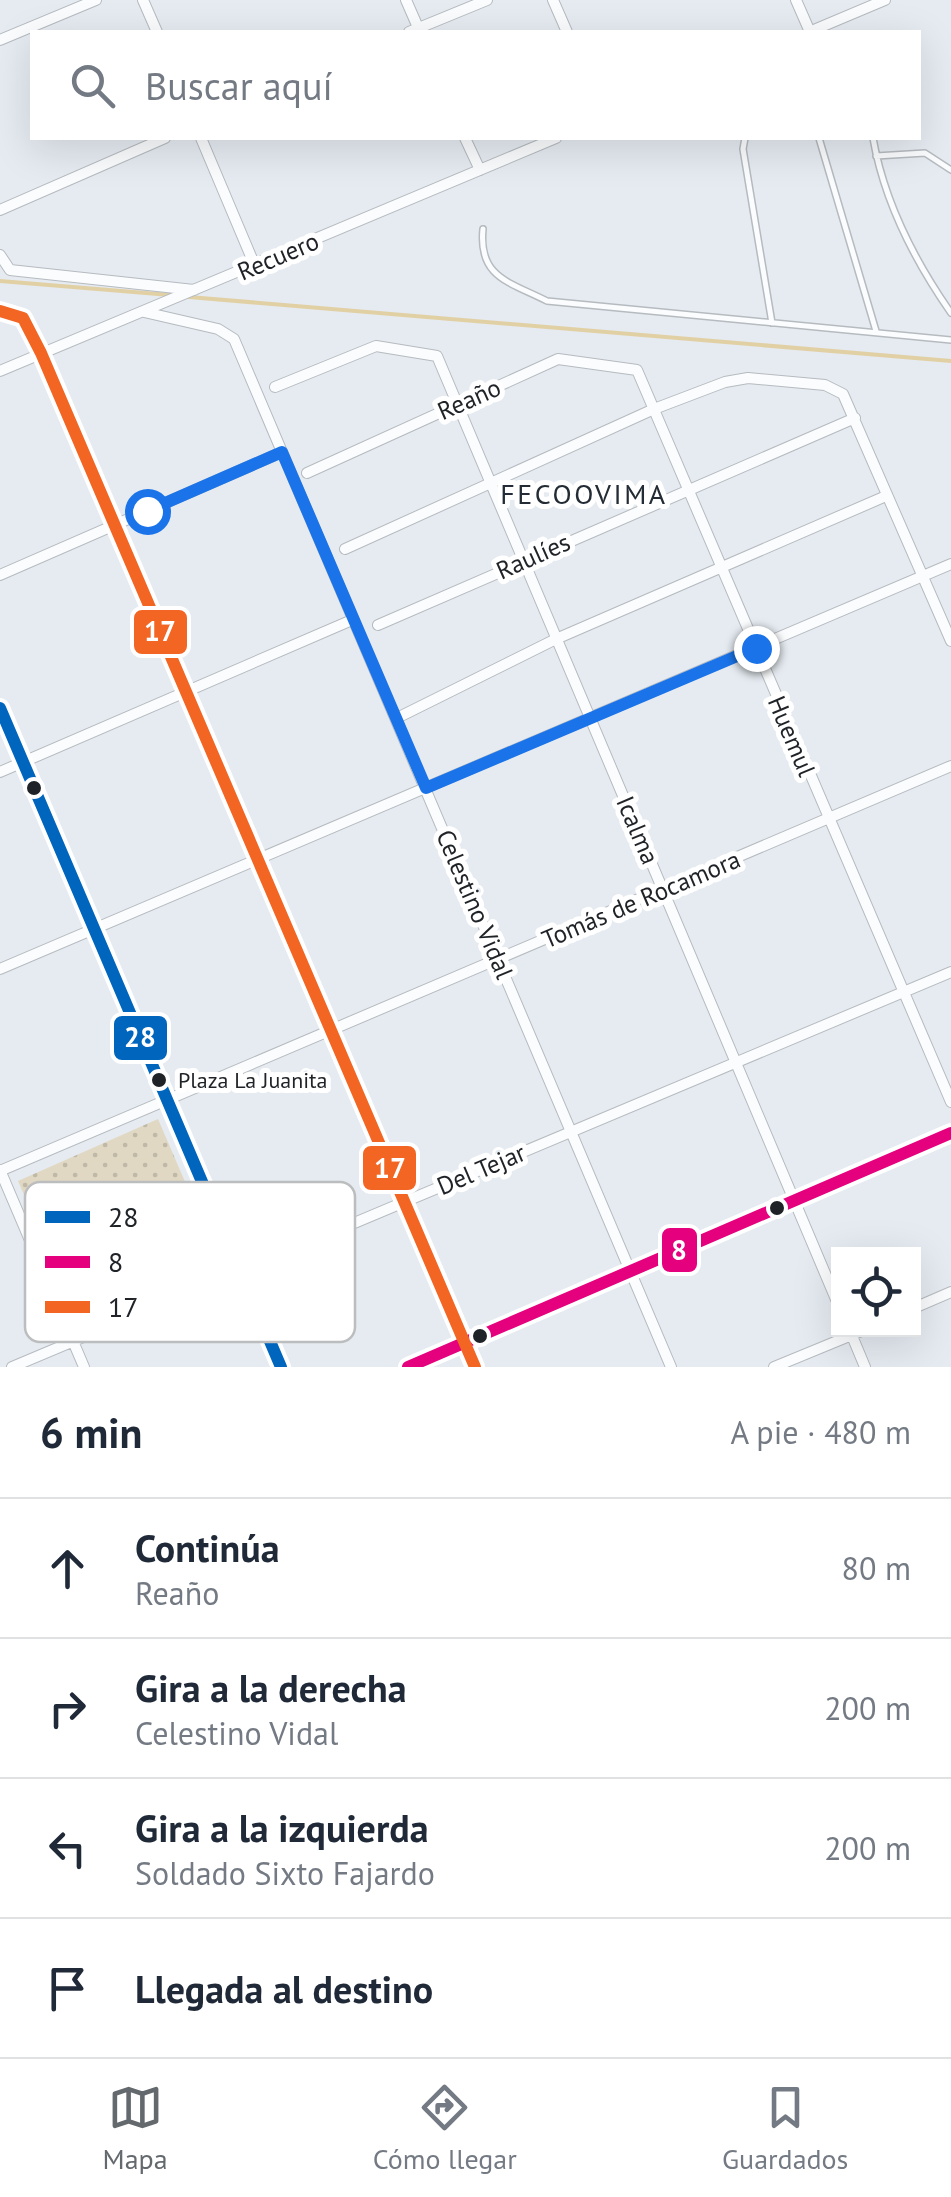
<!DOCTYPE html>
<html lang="es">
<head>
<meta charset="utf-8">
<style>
	body { margin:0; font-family:"PT Sans",sans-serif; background:#f2f2f3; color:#1f2937 }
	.controls { position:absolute; right:30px; bottom:30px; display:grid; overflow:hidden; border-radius:0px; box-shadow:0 10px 40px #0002 }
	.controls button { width:90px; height:90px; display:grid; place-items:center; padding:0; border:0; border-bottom:2px solid #e0e1e3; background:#fff; color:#1f2937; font:50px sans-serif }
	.stop { position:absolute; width:30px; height:30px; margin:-22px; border:8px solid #1a73e8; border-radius:50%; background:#fff }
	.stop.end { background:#1a73e8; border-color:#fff; box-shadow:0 2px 10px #0008 }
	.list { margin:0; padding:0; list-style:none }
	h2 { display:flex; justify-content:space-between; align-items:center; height:130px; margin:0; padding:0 40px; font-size:42px }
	h2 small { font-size:32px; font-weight:400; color:#747a83 }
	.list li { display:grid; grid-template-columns:65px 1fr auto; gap:30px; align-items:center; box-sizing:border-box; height:140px; padding:0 40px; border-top:2px solid #e0e1e3 }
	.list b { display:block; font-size:38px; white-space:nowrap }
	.list p { margin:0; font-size:32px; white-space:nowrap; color:#747a83 }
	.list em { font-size:32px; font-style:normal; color:#747a83 }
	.icon { flex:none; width:55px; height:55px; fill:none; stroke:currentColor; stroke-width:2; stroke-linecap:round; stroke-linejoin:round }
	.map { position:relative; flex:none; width:951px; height:1367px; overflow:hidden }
	.search { position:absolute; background:#fff; box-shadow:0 10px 40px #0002; left:30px; right:30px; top:30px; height:110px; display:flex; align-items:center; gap:25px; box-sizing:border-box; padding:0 35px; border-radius:0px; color:#747a83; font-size:38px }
	.sheet { height:690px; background:#fff }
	nav { display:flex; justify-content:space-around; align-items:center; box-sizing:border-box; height:140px; border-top:2px solid #e0e1e3; background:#fff; font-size:28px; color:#747a83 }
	nav a { display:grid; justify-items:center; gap:5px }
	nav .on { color:#64696e }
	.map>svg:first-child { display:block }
</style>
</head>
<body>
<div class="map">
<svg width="951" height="1367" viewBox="0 0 951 1367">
	<defs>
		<pattern id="park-dots" width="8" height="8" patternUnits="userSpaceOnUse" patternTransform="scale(2.5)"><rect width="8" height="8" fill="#e0d8c3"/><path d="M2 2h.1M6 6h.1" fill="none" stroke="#c0b9a8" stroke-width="1.8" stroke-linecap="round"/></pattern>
	</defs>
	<rect width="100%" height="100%" fill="#e5ebf1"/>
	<path fill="url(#park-dots)" d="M158 1119 220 1263 80 1324 18 1181Z"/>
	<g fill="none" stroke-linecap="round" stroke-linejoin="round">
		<path stroke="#e2d0a5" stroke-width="4" d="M0 281 170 295
			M189 297 951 361"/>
		<g stroke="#b6bbc0" stroke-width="8">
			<path id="service" d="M745 138 743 149 772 323
				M819 138 876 331
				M873 138C884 201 914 260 951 313
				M876 156 925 153 951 170
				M483 229C478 278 510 282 547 301L951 340"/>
		</g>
		<g stroke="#b6bbc0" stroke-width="12">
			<path id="minor" d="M143 0 157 32
				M406 0 420 32
				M553 0 567 32
				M796 0 810 32
				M409 32 487 0
				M809 32 885 0
				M0 40 96 0
				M201 138 255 266
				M465 138 480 170
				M0 210 165 138
				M0 255 10 270 194 290
				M0 311 23 318 41 353 475 1367
				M144 312 218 329 234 339 671 1367
				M0 371 556 138
				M275 387 376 346 437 356 838 1304
				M307 473 558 359 637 370 951 1102
				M345 549 654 409 725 382 748 378 825 385 843 394 951 641
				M0 575 282 452
				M378 625 855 418
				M0 708 281 1367
				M397 718 556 639 886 496
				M0 772 352 620
				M0 969 951 564
				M0 1170 84 1367
				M0 1171 951 766
				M914 1308 951 1292
				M850 1331 865 1367
				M12 1367 951 972
				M408 1367 951 1133
				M774 1367 864 1330"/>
		</g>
		<use href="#service" stroke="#fbfcfd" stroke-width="5"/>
		<use href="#minor" stroke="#fbfcfd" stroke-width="10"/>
		<g stroke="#fff" stroke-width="20">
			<path id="bus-1" d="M0 708 281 1367"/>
		</g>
		<g stroke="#fff" stroke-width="20">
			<path id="bus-2" d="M408 1367 951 1133"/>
		</g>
		<g stroke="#fff" stroke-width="20">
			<path id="bus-3" d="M0 311 23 318 41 353 475 1367"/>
		</g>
		<use href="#bus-1" stroke="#0065bd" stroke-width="12"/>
		<use href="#bus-2" stroke="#e5007d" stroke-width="12"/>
		<use href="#bus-3" stroke="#f26522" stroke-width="12"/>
	</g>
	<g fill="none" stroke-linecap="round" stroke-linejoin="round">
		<path stroke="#1a73e8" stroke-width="12" d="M147 511 282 452 426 788 756 648"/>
	</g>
	<g fill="#1f2327" stroke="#fff" stroke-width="4">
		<circle cx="34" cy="788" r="9"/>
		<circle cx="159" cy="1080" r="9"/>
		<circle cx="777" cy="1208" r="9"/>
		<circle cx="480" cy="1336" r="9"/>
	</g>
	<g text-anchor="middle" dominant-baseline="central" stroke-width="10" stroke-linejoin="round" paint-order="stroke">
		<g font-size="22" fill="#1f2327" stroke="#fff" text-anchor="start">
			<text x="178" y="1080">Plaza La Juanita</text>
		</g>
		<g font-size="25" fill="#1f2327" stroke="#fff">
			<text transform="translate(278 256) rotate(-23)">Recuero</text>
			<text transform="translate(469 399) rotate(-24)">Reaño</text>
			<text transform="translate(533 556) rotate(-24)">Raulíes</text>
			<text transform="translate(792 736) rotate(67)">Huemul</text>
			<text transform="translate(638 830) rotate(67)">Icalma</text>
			<text transform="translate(641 899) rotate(-23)">Tomás de Rocamora</text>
			<text transform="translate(475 904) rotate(67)">Celestino Vidal</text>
			<text transform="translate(481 1169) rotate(-23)">Del Tejar</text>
		</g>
		<g font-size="28" letter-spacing="2.5" fill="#232c34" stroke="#fff">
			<text x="584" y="493">FECOOVIMA</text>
		</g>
	</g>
	<rect x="25" y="1182" width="330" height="160" rx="15" fill="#fff" stroke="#bcbdbe" stroke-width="2.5"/>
	<rect x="45" y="1211" width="45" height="12" fill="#0065bd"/>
	<rect x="45" y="1256" width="45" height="12" fill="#e5007d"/>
	<rect x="45" y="1301" width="45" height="12" fill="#f26522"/>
	<g font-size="28" fill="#1f2327">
		<text x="108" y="1227">28</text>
		<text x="108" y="1272">8</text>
		<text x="108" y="1317">17</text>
	</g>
	<g stroke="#fff" stroke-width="4">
		<rect x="132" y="608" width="57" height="48" rx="10" fill="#f26522"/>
		<rect x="112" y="1014" width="57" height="48" rx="10" fill="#0065bd"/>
		<rect x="361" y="1144" width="57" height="48" rx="10" fill="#f26522"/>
		<rect x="660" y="1226" width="39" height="48" rx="10" fill="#e5007d"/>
	</g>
	<g font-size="28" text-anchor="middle" font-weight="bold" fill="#fff">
		<text x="160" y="641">17</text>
		<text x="140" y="1047">28</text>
		<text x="390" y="1178">17</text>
		<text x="679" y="1260">8</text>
	</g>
</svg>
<div class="controls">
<button><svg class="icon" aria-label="locate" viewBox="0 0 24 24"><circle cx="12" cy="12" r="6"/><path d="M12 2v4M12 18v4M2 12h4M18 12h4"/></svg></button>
</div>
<div class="stop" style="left:147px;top:511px"></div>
<div class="stop end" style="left:756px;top:648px"></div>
<div class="search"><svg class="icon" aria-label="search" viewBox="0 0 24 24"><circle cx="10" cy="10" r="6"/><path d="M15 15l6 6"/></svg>Buscar aquí</div>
</div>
<section class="sheet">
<h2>6 min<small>A pie · 480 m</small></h2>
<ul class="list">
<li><svg class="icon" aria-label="ahead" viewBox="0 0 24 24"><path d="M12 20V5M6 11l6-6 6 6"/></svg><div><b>Continúa</b><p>Reaño</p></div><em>80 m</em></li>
<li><svg class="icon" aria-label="right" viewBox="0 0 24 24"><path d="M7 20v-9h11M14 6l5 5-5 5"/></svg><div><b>Gira a la derecha</b><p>Celestino Vidal</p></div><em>200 m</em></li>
<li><svg class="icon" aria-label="left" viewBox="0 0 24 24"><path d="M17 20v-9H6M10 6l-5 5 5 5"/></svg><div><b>Gira a la izquierda</b><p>Soldado Sixto Fajardo</p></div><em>200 m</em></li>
<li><svg class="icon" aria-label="arrive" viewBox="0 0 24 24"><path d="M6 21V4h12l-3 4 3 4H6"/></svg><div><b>Llegada al destino</b></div></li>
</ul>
</section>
<nav>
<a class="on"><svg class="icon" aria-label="map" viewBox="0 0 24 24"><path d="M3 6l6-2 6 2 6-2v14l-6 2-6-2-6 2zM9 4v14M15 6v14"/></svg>Mapa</a>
<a><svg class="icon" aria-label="directions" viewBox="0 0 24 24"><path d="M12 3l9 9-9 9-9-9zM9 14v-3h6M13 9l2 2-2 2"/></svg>Cómo llegar</a>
<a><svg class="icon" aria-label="saved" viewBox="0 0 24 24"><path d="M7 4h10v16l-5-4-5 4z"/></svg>Guardados</a>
</nav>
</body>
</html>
